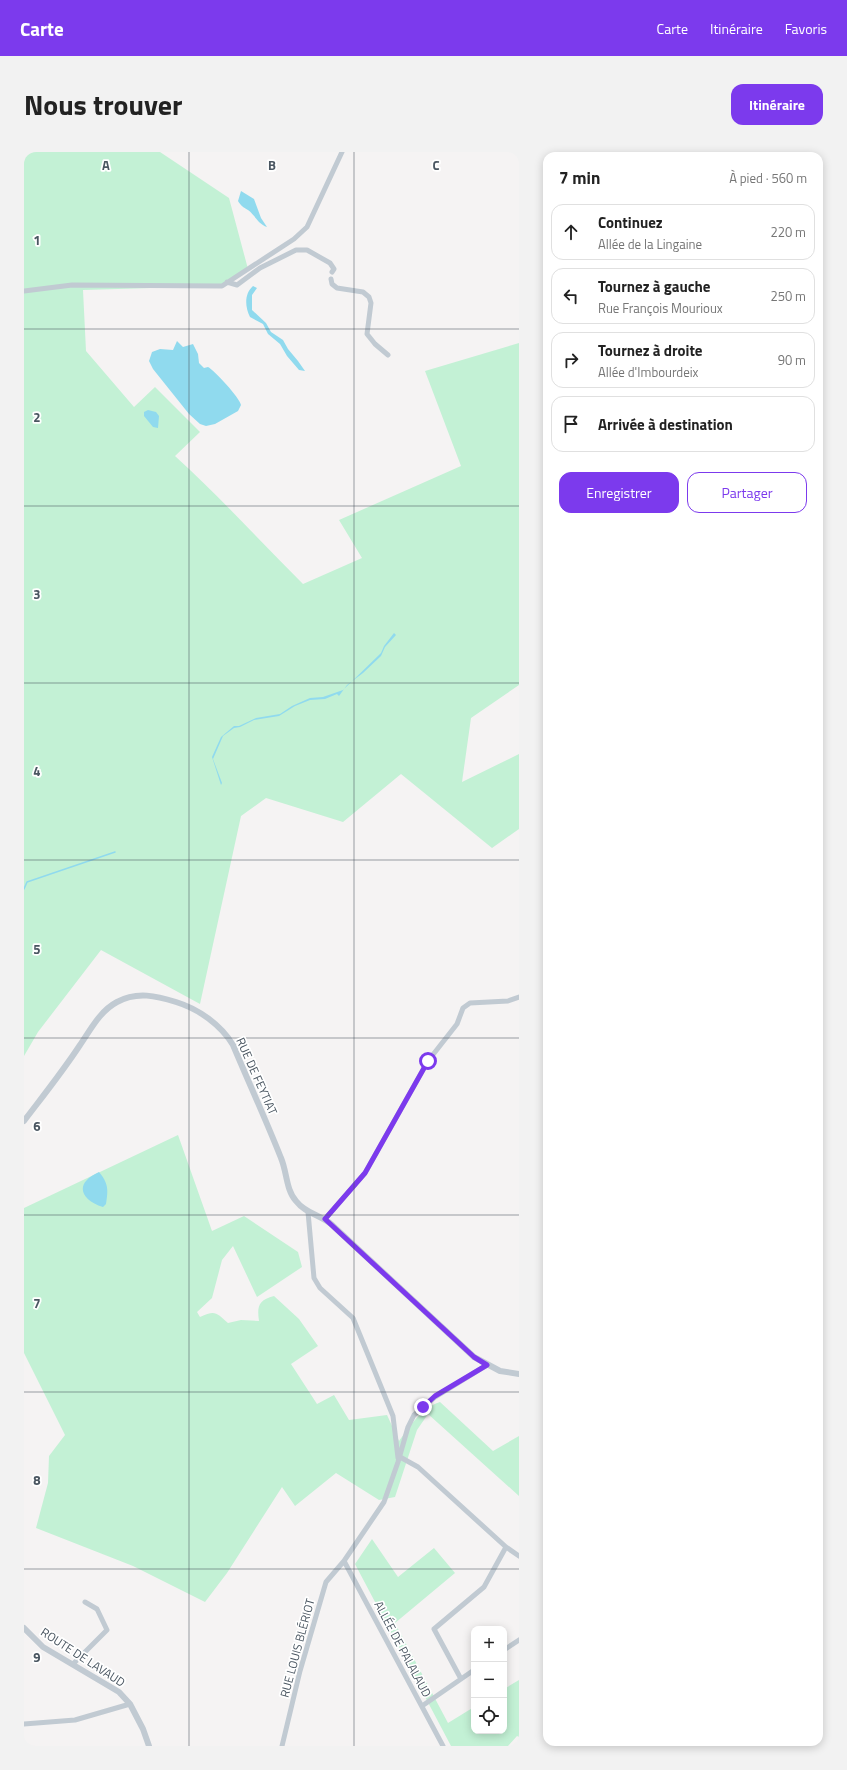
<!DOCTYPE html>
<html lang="fr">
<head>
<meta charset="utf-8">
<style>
	body { margin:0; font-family:"Titillium Web",sans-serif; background:#f2f2f2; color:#222 }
	.controls { position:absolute; right:12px; bottom:12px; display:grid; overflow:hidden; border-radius:8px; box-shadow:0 2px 10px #0003 }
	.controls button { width:36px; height:36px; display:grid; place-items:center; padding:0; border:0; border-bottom:1px solid #e0e0e0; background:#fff; color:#222; font:20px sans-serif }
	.stop { position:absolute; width:12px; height:12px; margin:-9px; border:3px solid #7c3aed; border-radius:50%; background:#fff }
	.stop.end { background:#7c3aed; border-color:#fff; box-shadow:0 1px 4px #0008 }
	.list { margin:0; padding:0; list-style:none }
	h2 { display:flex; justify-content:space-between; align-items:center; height:52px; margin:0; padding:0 16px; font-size:17px }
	h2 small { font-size:13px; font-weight:400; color:#767676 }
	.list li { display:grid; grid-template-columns:26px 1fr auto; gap:12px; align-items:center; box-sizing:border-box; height:56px; margin:0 8px 8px; padding:0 8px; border:1px solid #e0e0e0; border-radius:12px }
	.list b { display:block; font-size:15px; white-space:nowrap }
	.list p { margin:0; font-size:13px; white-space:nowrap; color:#767676 }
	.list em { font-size:13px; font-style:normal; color:#767676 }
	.actions { display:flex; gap:8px; padding:12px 16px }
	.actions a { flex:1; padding:9px 0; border:1px solid #7c3aed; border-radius:12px; text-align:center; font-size:14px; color:#7c3aed }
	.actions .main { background:#7c3aed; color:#fff }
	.icon { flex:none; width:22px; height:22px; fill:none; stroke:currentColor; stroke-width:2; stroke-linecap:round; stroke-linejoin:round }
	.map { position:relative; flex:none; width:495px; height:1594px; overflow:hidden; border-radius:12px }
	header { display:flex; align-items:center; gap:24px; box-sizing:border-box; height:56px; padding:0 20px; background:#7c3aed; color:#fff }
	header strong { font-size:19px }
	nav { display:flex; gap:22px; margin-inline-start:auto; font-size:14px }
	.intro { display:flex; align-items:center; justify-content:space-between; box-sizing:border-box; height:96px; padding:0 24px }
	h1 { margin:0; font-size:28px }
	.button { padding:10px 18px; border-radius:12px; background:#7c3aed; color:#fff; font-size:14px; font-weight:700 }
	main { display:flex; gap:24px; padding:0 24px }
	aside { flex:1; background:#fff; border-radius:12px; box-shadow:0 2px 10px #0003 }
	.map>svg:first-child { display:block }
</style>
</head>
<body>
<header>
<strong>Carte</strong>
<nav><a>Carte</a><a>Itinéraire</a><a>Favoris</a></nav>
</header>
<div class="intro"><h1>Nous trouver</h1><a class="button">Itinéraire</a></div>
<main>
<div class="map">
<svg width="495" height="1594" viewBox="0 0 495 1594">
	<rect width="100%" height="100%" fill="#f5f3f3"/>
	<path fill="#c3f1d5" d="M0 0H136L205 46 224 117 198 134 59 138 62 199 110 255 131 235 176 280 151 304C196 345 236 389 279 432L338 406 315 368 437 314 401 219 495 191V533L447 566 438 630 495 602V677L468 696 377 622 319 670 242 646 217 664 176 852 77 798 14 880 0 904Z
		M154 983 188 1079 220 1064 274 1100 278 1115 233 1145 209 1094 198 1108 188 1146 173 1160 176 1165C191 1158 192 1160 204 1171L217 1168 235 1169C233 1155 234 1148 250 1144L275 1167 294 1194 267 1212 293 1252 310 1243 325 1268 363 1263 375 1289C387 1273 397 1256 416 1250L469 1299 495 1284V1344L404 1262 393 1278 371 1345 355 1348 312 1321 271 1354 258 1335 203 1421 181 1450 109 1414 12 1376 24 1331 25 1304 41 1283 0 1201V1056Z
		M348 1387 374 1425 410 1396 431 1421 371 1471 424 1571 450 1555V1579H480V1537L495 1528V1585L493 1584 484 1594H427L331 1412Z"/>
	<path fill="#90daee" d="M217 39 230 47 237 66 243 75C234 72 231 63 224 58 219 55 217 54 214 49Z
		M229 134 233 136 228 143V158L242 171 247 180 259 188 264 197 274 209 281 219 275 218 263 204 256 192 244 182 239 172 226 165C221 155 220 142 229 134Z
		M153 189 159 195 169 192 174 202 175 211 180 216 184 215C190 218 216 246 217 253L214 259 191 272 182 274 176 272 165 262 129 217 125 209 128 200 136 197 149 198Z
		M124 258 132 260 135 264 134 276 129 275 120 264V260Z
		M370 481 372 483 361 495 357 504 339 521 323 533 315 544 313 542 301 547 286 548 271 554 255 564 230 568 216 575 210 576 199 584 189 607 198 631 197 633 188 605 197 585 210 574H215L232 566 256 562 268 554 286 546 299 545 319 538 357 501 360 494Z
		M75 1020C85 1032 84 1038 82 1052L79 1055C56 1048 50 1031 75 1020Z"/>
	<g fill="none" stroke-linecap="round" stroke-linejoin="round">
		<path stroke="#90daee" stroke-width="1.5" d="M0 737 3 730 91 700"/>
		<path stroke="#c1cad2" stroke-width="5" d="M307 127 308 132 313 136 339 140 345 145 347 151 343 182 351 192 364 203
			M203 130 213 133 236 116 272 98H283L306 111 310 117 308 120
			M0 139 48 133 198 134 270 87 283 75 318 0
			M284 1060 290 1126 296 1136 329 1166 369 1264 374 1306
			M301 1067 341 1021 404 909 433 872 439 856 446 851 484 849 495 845
			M376 1305 394 1315 482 1395 495 1404
			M320 1409 419 1594
			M480 1498 495 1488
			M49 1512 83 1478 73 1457 61 1450
			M437 1527 410 1477 460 1435 482 1395
			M398 1554 450 1518
			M0 1572 51 1568 106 1552
			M258 1594 276 1519 302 1430 320 1409 360 1350 374 1310 384 1275 390 1263 411 1245 463 1213"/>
		<path stroke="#c1cad2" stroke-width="6" d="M0 969C19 944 39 919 56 893 67 877 76 859 93 850 113 839 133 844 152 850 175 857 197 873 209 893 225 931 242 968 257 1006 263 1020 262 1038 272 1049 281 1061 296 1063 307 1072L450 1205 476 1219 495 1222
			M0 1476 19 1495 95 1540 106 1552 119 1577 125 1594"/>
	</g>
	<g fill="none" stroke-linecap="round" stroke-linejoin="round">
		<path stroke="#7c3aed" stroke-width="5" d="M399 1255 411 1244 463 1213 450 1205 301 1067 341 1021 404 909"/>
	</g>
	<path fill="none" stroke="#4a5661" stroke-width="1" stroke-opacity="0.55" d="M165 0V1594M330 0V1594M0 177H495M0 354H495M0 531H495M0 708H495M0 886H495M0 1063H495M0 1240H495M0 1417H495"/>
	<g text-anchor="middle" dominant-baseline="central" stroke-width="3.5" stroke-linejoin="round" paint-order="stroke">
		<g font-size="12" fill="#4a5661" stroke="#fff">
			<text transform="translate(233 924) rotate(66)">RUE DE FEYTIAT</text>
			<text transform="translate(273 1496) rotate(-75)">RUE LOUIS BLÉRIOT</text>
			<text transform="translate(379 1497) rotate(62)">ALLÉE DE PALALAUD</text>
			<text transform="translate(59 1505) rotate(33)">ROUTE DE LAVAUD</text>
		</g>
	</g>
	<g font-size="13" text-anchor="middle" font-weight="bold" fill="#4a5661" stroke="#fff" stroke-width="3.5" stroke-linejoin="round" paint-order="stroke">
		<text x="82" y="18">A</text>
		<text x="248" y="18">B</text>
		<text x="412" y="18">C</text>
		<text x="13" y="93">1</text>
		<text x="13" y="270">2</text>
		<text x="13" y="447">3</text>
		<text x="13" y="624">4</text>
		<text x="13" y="802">5</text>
		<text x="13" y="979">6</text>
		<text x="13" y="1156">7</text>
		<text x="13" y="1333">8</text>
		<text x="13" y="1510">9</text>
	</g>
</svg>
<div class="controls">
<button>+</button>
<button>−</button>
<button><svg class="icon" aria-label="locate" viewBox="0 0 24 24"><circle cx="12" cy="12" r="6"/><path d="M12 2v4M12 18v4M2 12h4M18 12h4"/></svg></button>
</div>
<div class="stop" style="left:404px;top:909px"></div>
<div class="stop end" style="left:399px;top:1255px"></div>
</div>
<aside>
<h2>7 min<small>À pied · 560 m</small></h2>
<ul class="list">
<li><svg class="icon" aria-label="ahead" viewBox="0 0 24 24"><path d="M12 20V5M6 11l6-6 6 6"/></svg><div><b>Continuez</b><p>Allée de la Lingaine</p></div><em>220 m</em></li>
<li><svg class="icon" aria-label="left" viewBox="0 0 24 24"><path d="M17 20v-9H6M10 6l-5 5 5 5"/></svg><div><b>Tournez à gauche</b><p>Rue François Mourioux</p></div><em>250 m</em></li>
<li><svg class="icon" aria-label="right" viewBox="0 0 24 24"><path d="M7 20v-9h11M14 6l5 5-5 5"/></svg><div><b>Tournez à droite</b><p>Allée d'Imbourdeix</p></div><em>90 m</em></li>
<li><svg class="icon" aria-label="arrive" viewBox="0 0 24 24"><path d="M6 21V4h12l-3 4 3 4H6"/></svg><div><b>Arrivée à destination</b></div></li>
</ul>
<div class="actions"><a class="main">Enregistrer</a><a>Partager</a></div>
</aside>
</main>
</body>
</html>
